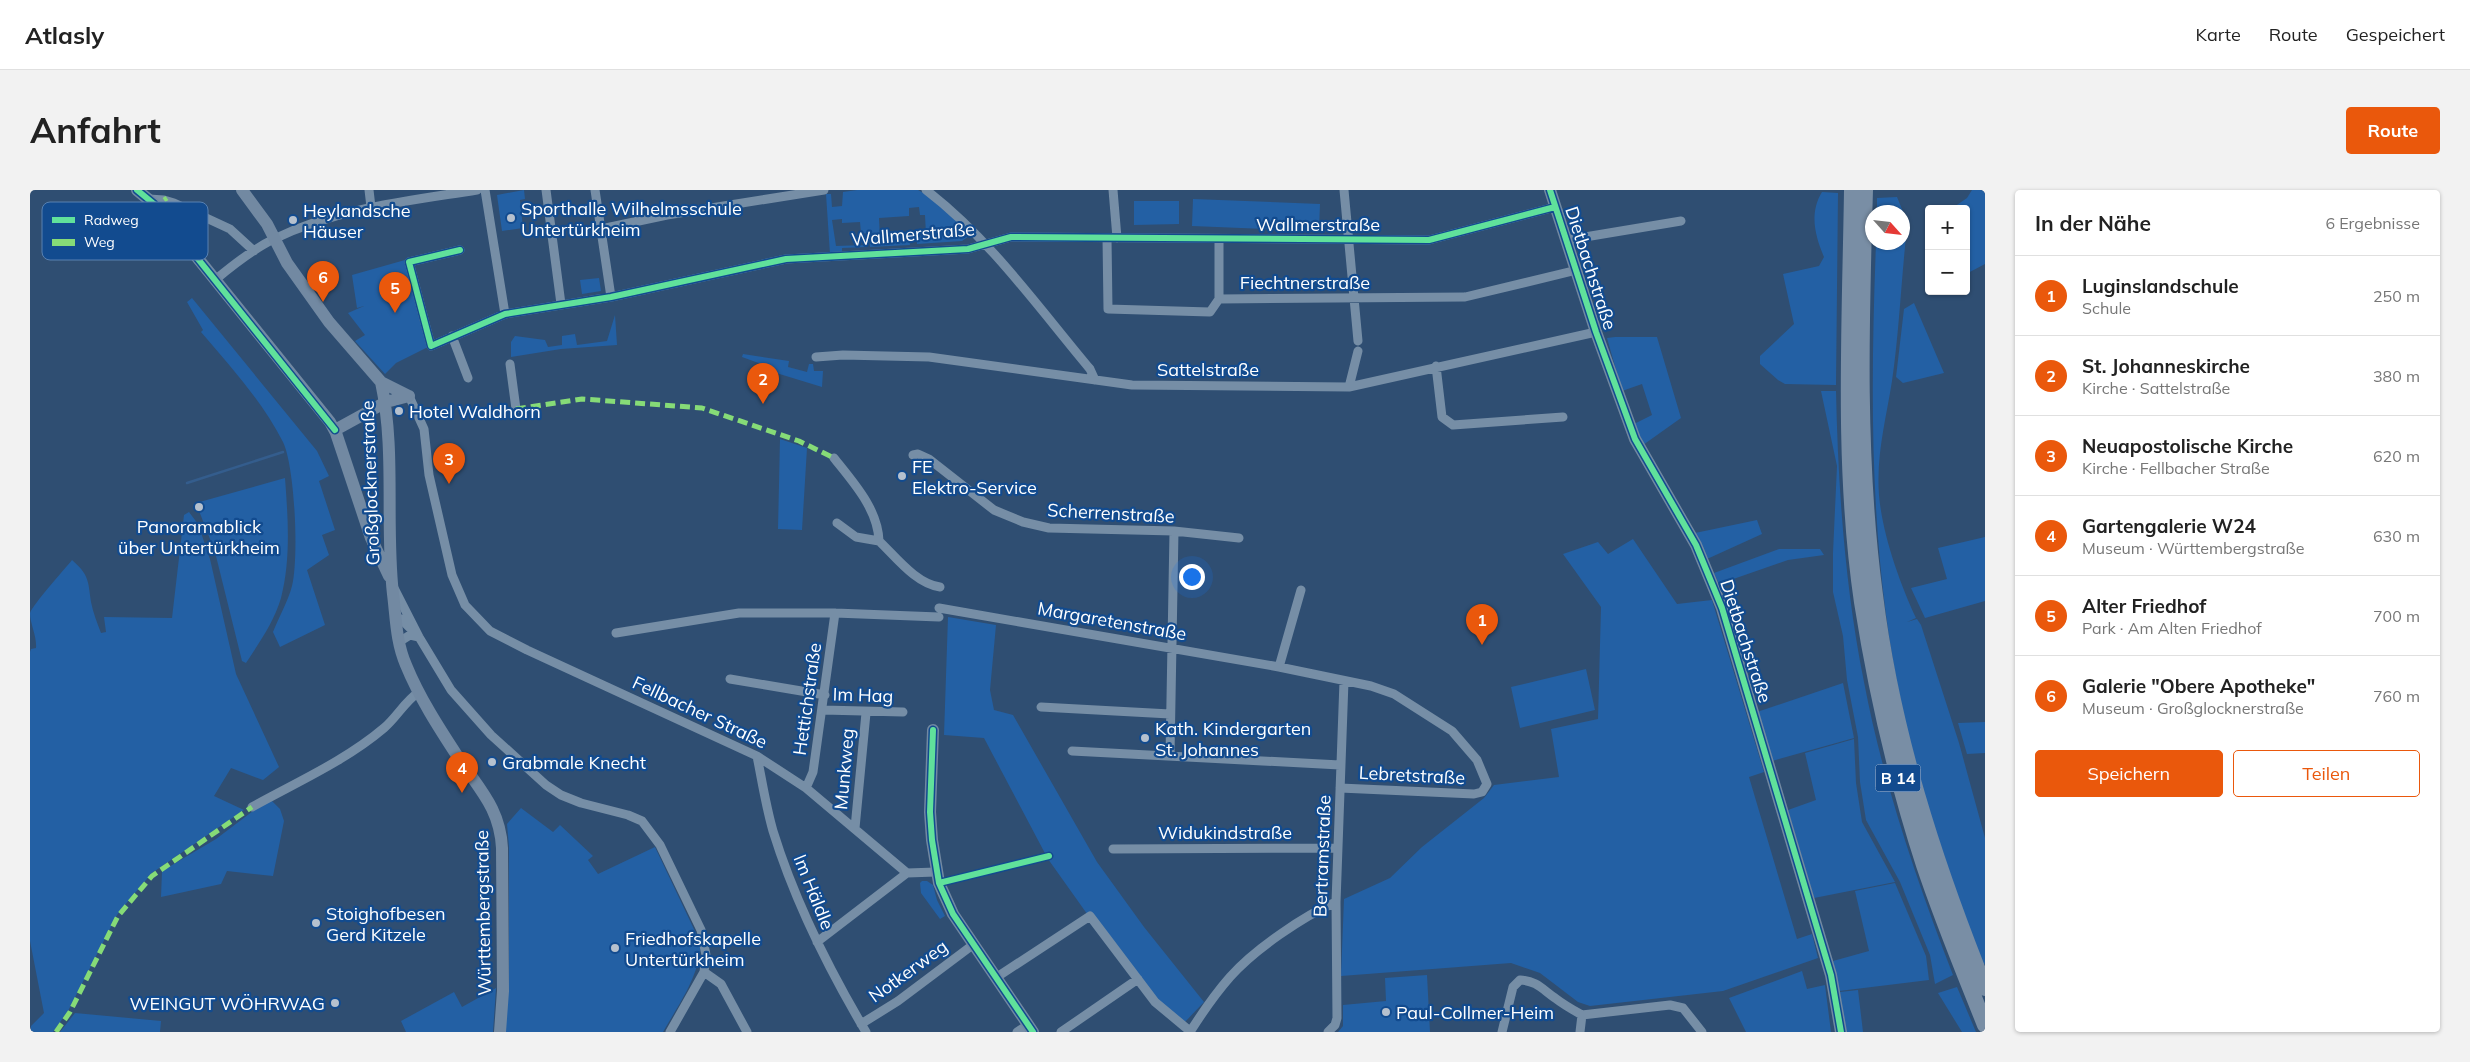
<!DOCTYPE html>
<html lang="de">
<head>
<meta charset="utf-8">
<style>
	body { margin:0; font-family:Mulish,sans-serif; background:#f2f2f2; color:#222 }
	.controls { position:absolute; right:15px; top:15px; display:grid; overflow:hidden; border-radius:5px; box-shadow:0 1px 4px #0004 }
	.controls button { width:45px; height:45px; display:grid; place-items:center; padding:0; border:0; border-bottom:1px solid #e0e0e0; background:#fff; color:#222; font:25px sans-serif }
	.compass { position:absolute; left:1835px; top:15px; width:45px; height:45px; border-radius:50%; background:#fff; box-shadow:0 1px 4px #0004; rotate:117deg }
	.you { position:absolute; left:1161px; top:386px; width:18px; height:18px; margin:-12px; border:4px solid #fff; border-radius:50%; background:#1a73e8; box-shadow:0 0 0 8px #1a73e833 }
	.badge { display:grid; place-items:center; width:32px; height:32px; border-radius:50%; background:#ea580c; color:#fff; font-size:16px; font-weight:700 }
	.pin { position:absolute; translate:-50% -41px; filter:drop-shadow(0 1px 2px #0008) }
	.pin::after { content:''; position:absolute; top:26px; width:18px; height:15px; background:inherit; clip-path:polygon(0 0,100% 0,50% 100%) }
	.list { margin:0; padding:0; list-style:none }
	h2 { display:flex; justify-content:space-between; align-items:center; height:65px; margin:0; padding:0 20px; font-size:21px }
	h2 small { font-size:16px; font-weight:400; color:#767676 }
	.list li { display:grid; grid-template-columns:32px 1fr auto; gap:15px; align-items:center; box-sizing:border-box; height:80px; padding:0 20px; border-top:1px solid #e0e0e0 }
	.list b { display:block; font-size:19px; white-space:nowrap }
	.list p { margin:0; font-size:16px; white-space:nowrap; color:#767676 }
	.list em { font-size:16px; font-style:normal; color:#767676 }
	.actions { display:flex; gap:10px; padding:15px 20px }
	.actions a { flex:1; padding:11px 0; border:1px solid #ea580c; border-radius:5px; text-align:center; font-size:18px; color:#ea580c }
	.actions .main { background:#ea580c; color:#fff }
	.map { position:relative; flex:none; width:1955px; height:842px; overflow:hidden; border-radius:5px }
	header { display:flex; align-items:center; gap:30px; box-sizing:border-box; height:70px; padding:0 25px; background:#fff; border-bottom:1px solid #e0e0e0 }
	header strong { font-size:24px }
	nav { display:flex; gap:28px; margin-inline-start:auto; font-size:18px }
	.intro { display:flex; align-items:center; justify-content:space-between; box-sizing:border-box; height:120px; padding:0 30px }
	h1 { margin:0; font-size:35px }
	.button { padding:12px 22px; border-radius:5px; background:#ea580c; color:#fff; font-size:18px; font-weight:700 }
	main { display:flex; gap:30px; padding:0 30px }
	aside { flex:1; background:#fff; border-radius:5px; box-shadow:0 1px 4px #0004 }
	.map>svg:first-child { display:block }
</style>
</head>
<body>
<header>
<strong>Atlasly</strong>
<nav><a>Karte</a><a>Route</a><a>Gespeichert</a></nav>
</header>
<div class="intro"><h1>Anfahrt</h1><a class="button">Route</a></div>
<main>
<div class="map">
<svg width="1955" height="842" viewBox="0 0 1955 842">
	<rect width="100%" height="100%" fill="#2f4e72"/>
	<path fill="#2360a4" d="M494 0 495 9 490 10 493 38 472 41 467 5Z
		M827 0H888L899 6 939 42V46L932 51 887 54V46L896 45 895 25H890L889 17 879 18V26L849 28 850 48 879 46 880 55 840 57 839 44 831 43 830 32 812 33V29L802 30 806 56 837 55V57L812 58V63L800 64 796 4H801L802 17 812 16 813 2Z
		M1942 0H1955V74L1936 84V19H1921L1937 8Z
		M1792 2 1808 3 1806 195 1755 194 1748 190 1730 174V166L1764 134 1753 84 1789 76 1794 67C1785 46 1779 23 1792 2Z
		M1867 7 1874 24 1876 47C1871 94 1869 143 1862 191 1856 229 1846 265 1849 305 1852 343 1870 394 1886 428L1877 432 1887 429 1891 435 1929 553 1955 648V774L1952 775C1922 693 1893 612 1874 526 1839 371 1840 211 1846 53L1872 52V22H1847V8Z
		M1163 9 1290 14 1289 41 1162 36Z
		M1104 11H1149V34L1104 35Z
		M375 70 398 157 366 173 355 184 325 151 335 145 318 123 334 116 327 118 322 85Z
		M569 88 571 101 552 104 550 90Z
		M162 108 287 261 299 286 289 291 305 340 292 345 299 365 277 380 295 435 250 457 243 442C249 427 258 411 262 396 269 368 265 277 253 252 232 211 201 177 171 142L173 140 157 112Z
		M1884 113 1914 183 1873 193 1866 187 1874 119Z
		M585 125 587 155 531 159 481 167V152L485 146 515 150 518 157 532 155V146L545 144 547 155 577 151Z
		M1585 147H1627L1651 228 1613 255 1604 234 1622 225 1612 194 1592 201 1577 148Z
		M713 164 759 171 758 177 777 182 779 174H783L784 181H793L792 197 743 182 737 176 712 167Z
		M1791 201H1806C1808 297 1815 398 1834 492 1853 592 1886 689 1923 785L1905 794 1900 765 1870 692 1836 630 1830 592 1828 547 1817 490 1813 446 1803 402V363L1807 276Z
		M750 249 777 258 772 340 748 339Z
		M255 288C258 328 261 369 251 408 244 432 229 453 216 473L212 471 185 362 166 313Z
		M159 322 168 334 180 369 206 484 249 577 233 590 201 578 184 606 214 620 122 683 99 710 87 725 38 821 23 842H1V836L14 823 0 751V462L1 459 6 458C7 446 0 434 0 423 4 413 34 380 42 370 59 385 58 390 61 412 63 422 67 433 71 443L76 442 74 427 142 428 154 325Z
		M1727 330 1732 344 1677 369 1665 343Z
		M1955 347V411L1895 428 1881 398 1917 389 1908 358Z
		M1603 349 1647 414 1682 410 1734 582 1719 587 1767 749 1782 744 1788 768 1693 801 1560 816 1548 812 1510 783 1481 773 1311 786 1314 709 1360 688 1392 657 1454 608 1464 595 1529 587 1521 539 1568 529 1571 417 1533 364 1568 352 1578 364Z
		M1749 359H1790L1794 365 1758 370 1689 394 1684 383Z
		M918 427 966 435 960 500 964 520 983 525 1067 672 1114 737 1174 812 1154 833 1137 823 1060 728 1018 669 954 548 914 545Z
		M1556 479 1565 520 1490 538 1481 497Z
		M1813 493 1824 548 1742 571 1727 522Z
		M1955 532V563L1937 564 1928 533Z
		M1824 549 1826 593 1832 632 1865 692 1784 708 1758 620 1786 610 1775 563Z
		M241 610 250 619 254 631 243 686 197 681 191 694 131 707 132 681 186 649 227 618Z
		M491 618 523 642 530 635 563 666 558 670 568 684 625 657 671 754C669 787 649 814 633 842H474L479 788V657L477 634Z
		M892 691H897L903 695 907 710 915 726 910 729 891 703 890 693Z
		M1865 693 1896 766 1899 790 1809 801 1803 771 1839 761 1825 701Z
		M1772 781 1777 799 1795 795 1801 842H1716L1699 808Z
		M1397 785 1400 842H1308L1313 836V815L1356 811 1355 788Z
		M1927 797 1946 842H1932L1908 803Z
		M466 798 463 842H376L371 831 424 802 432 817Z
		M1828 800 1833 842H1815L1810 802Z
		M45 823 131 831 130 842H30Z"/>
	<g fill="none" stroke-linecap="round" stroke-linejoin="round">
		<path stroke="#345d8d" stroke-width="2.5" d="M157 293 253 262"/>
		<path stroke="#768ea6" stroke-width="9" d="M339 0 341 17
			M455 0 475 124
			M516 0 531 114
			M565 0 581 107
			M896 0C960 49 1008 117 1060 179L1065 190
			M1083 0 1087 48
			M1314 0 1328 151
			M119 9 134 10 144 13 200 39 224 61
			M571 39 637 25 794 0
			M1077 48 1078 119 1180 122 1189 109 1435 107 1547 80
			M1537 50 1651 31
			M430 60 379 72 401 156 475 124 581 107 756 69 938 59 981 47 1399 50 1525 17
			M185 90C203 75 223 59 244 49 308 18 378 11 447 0
			M1189 109V49
			M422 146 438 188
			M786 167 813 165 899 167 1102 195 1319 197 1566 142
			M480 174 486 219
			M1406 176 1412 227 1423 235 1533 227
			M1319 197 1328 161
			M379 206 394 239 399 285 422 385 435 415 460 441 497 460 727 566 776 598 877 683 906 682
			M883 265 888 264 899 269 964 320 993 332 1019 338 1144 341 1209 348
			M804 268C823 292 848 319 849 351 866 367 886 394 910 397
			M807 333 826 347 849 351
			M364 398 389 447 421 500 461 545 516 595 531 605 551 613 598 625 612 631 630 655 671 740 676 765 674 782 640 842
			M909 418 1249 477 1341 496 1364 504 1422 541 1447 570 1457 594 1452 602 1444 604 1310 598
			M365 427 371 429 385 443
			M586 443 709 423H805L909 427
			M369 452 380 445 389 447
			M1249 477 1271 400
			M700 489 795 505
			M1011 517 1140 524
			M793 520 873 522
			M1042 561 1310 575
			M1140 565 1144 341
			M727 566C732 591 736 617 743 641 765 712 798 778 836 842
			M776 598 783 582 805 423
			M222 617C267 592 315 571 354 538 367 527 375 511 389 502
			M825 638 836 523
			M1083 659 1308 658
			M787 752 877 683
			M674 782 691 794 717 842
			M967 787 1060 726 1125 812 1161 842
			M1552 825 1640 815 1653 818 1672 842
			M831 834 868 811 944 754
			M987 842 998 835
			M1031 842 1108 789
			M1160 842C1172 823 1185 804 1200 787 1224 760 1273 726 1306 712
			M1298 842 1305 835 1307 828 1306 712 1314 491
			M1472 842 1483 797 1490 790C1507 791 1512 799 1525 808 1534 815 1543 820 1552 825
			M1550 842 1552 825"/>
		<path stroke="#7289a2" stroke-width="12" d="M107 0 124 14 300 232 306 243 341 348 359 386
			M212 0 237 34 257 73 299 132 351 192 379 206
			M1520 0 1566 142 1605 249 1666 355 1692 418 1801 785 1811 842
			M351 192C366 261 355 334 363 404 366 428 366 452 376 475 389 507 409 538 428 567 449 599 470 618 472 658L473 801 470 842
			M305 240 356 212 379 206
			M903 540 900 622 902 650 909 693 923 724 1003 842"/>
		<path stroke="#798ea5" stroke-width="16" d="M1822 0C1820 137 1812 276 1832 412 1846 501 1866 589 1894 675 1912 729 1934 782 1955 835
			M1835 0C1831 134 1827 271 1845 405 1862 542 1904 671 1955 798"/>
		<path stroke="#86db77" stroke-width="5" stroke-dasharray="10 5" stroke-linecap="butt" d="M134 10 137 8
			M486 219 552 209 672 218 769 251 804 268
			M26 842 40 822 88 726 122 686 222 617"/>
		<g stroke="#124b8f" stroke-width="9">
			<path id="cycleway" d="M107 0 124 14 305 240
				M1520 0 1566 142 1605 249 1666 355 1692 418 1801 785 1811 842
				M430 60 379 72 401 156 475 124 581 107 756 69 938 59 981 47 1399 50 1525 17
				M903 540 900 622 902 650 909 693 923 724 1003 842
				M909 693 1019 666"/>
		</g>
		<use href="#cycleway" stroke="#60e19b" stroke-width="6"/>
	</g>
	<g fill="#b6c1ce" stroke="#124b8f" stroke-width="2">
		<circle cx="481" cy="28" r="5"/>
		<circle cx="263" cy="30" r="5"/>
		<circle cx="369" cy="221" r="5"/>
		<circle cx="872" cy="286" r="5"/>
		<circle cx="169" cy="317" r="5"/>
		<circle cx="1115" cy="548" r="5"/>
		<circle cx="462" cy="572" r="5"/>
		<circle cx="286" cy="733" r="5"/>
		<circle cx="585" cy="758" r="5"/>
		<circle cx="305" cy="813" r="5"/>
		<circle cx="1356" cy="822" r="5"/>
	</g>
	<g text-anchor="middle" dominant-baseline="central" stroke-width="4.5" stroke-linejoin="round" paint-order="stroke">
		<rect fill="#124b8f" stroke="#b8c9dd" stroke-width="1" x="1845.5" y="574.5" width="45" height="27" rx="4"/>
		<g font-size="16" font-weight="bold" fill="#fff">
			<text x="1868" y="588">B 14</text>
		</g>
		<g font-size="18" fill="#fff" stroke="#124b8f" text-anchor="start">
			<text x="491" y="18">Sporthalle Wilhelmsschule<tspan x="491" dy="21">Untertürkheim</tspan></text>
			<text x="273" y="20">Heylandsche<tspan x="273" dy="21">Häuser</tspan></text>
			<text x="379" y="221">Hotel Waldhorn</text>
			<text x="882" y="276">FE<tspan x="882" dy="21">Elektro-Service</tspan></text>
			<text x="169" y="336" text-anchor="middle">Panoramablick<tspan x="169" dy="21">über Untertürkheim</tspan></text>
			<text x="1125" y="538">Kath. Kindergarten<tspan x="1125" dy="21">St. Johannes</tspan></text>
			<text x="472" y="572">Grabmale Knecht</text>
			<text x="296" y="723">Stoighofbesen<tspan x="296" dy="21">Gerd Kitzele</tspan></text>
			<text x="595" y="748">Friedhofskapelle<tspan x="595" dy="21">Untertürkheim</tspan></text>
			<text x="295" y="813" text-anchor="end">WEINGUT WÖHRWAG</text>
			<text x="1366" y="822">Paul-Collmer-Heim</text>
		</g>
		<g font-size="18" fill="#fff" stroke="#124b8f">
			<text x="1288" y="34">Wallmerstraße</text>
			<text transform="translate(883 44) rotate(-5)">Wallmerstraße</text>
			<text transform="translate(1561 78) rotate(72)">Dietbachstraße</text>
			<text x="1275" y="92">Fiechtnerstraße</text>
			<text x="1178" y="179">Sattelstraße</text>
			<text transform="translate(340 293) rotate(-92)">Großglocknerstraße</text>
			<text transform="translate(1081 323) rotate(3)">Scherrenstraße</text>
			<text transform="translate(1082 431) rotate(10)">Margaretenstraße</text>
			<text transform="translate(1716 451) rotate(72)">Dietbachstraße</text>
			<text transform="translate(833 505) rotate(2)">Im Hag</text>
			<text transform="translate(777 509) rotate(-82)">Hettichstraße</text>
			<text transform="translate(670 522) rotate(25)">Fellbacher Straße</text>
			<text transform="translate(814 579) rotate(-85)">Munkweg</text>
			<text transform="translate(1382 585) rotate(3)">Lebretstraße</text>
			<text x="1195" y="642">Widukindstraße</text>
			<text transform="translate(1292 666) rotate(-88)">Bertramstraße</text>
			<text transform="translate(784 702) rotate(68)">Im Häldle</text>
			<text transform="translate(453 723) rotate(-91)">Württembergstraße</text>
			<text transform="translate(878 781) rotate(-36)">Notkerweg</text>
		</g>
	</g>
	<rect x="12" y="12" width="166" height="58" rx="8" fill="#124b8f" stroke="#5981b1" stroke-width="1"/>
	<rect x="22" y="27" width="23" height="6" fill="#60e19b"/>
	<rect x="22" y="49" width="23" height="7" fill="#86db77"/>
	<g font-size="14" fill="#fff">
		<text x="54" y="35">Radweg</text>
		<text x="54" y="57">Weg</text>
	</g>
</svg>
<div class="controls">
<button>+</button>
<button>−</button>
</div>
<svg class="compass" viewBox="-18 -18 36 36"><path d="M0-13l5 13h-10z" fill="#e53935"/><path d="M0 13l5-13h-10z" fill="#767676"/></svg>
<div class="you"></div>
<div class="pin badge" style="left:1452px;top:455px">1</div>
<div class="pin badge" style="left:733px;top:214px">2</div>
<div class="pin badge" style="left:419px;top:294px">3</div>
<div class="pin badge" style="left:432px;top:603px">4</div>
<div class="pin badge" style="left:365px;top:123px">5</div>
<div class="pin badge" style="left:293px;top:112px">6</div>
</div>
<aside>
<h2>In der Nähe<small>6 Ergebnisse</small></h2>
<ul class="list">
<li><span class="badge">1</span><div><b>Luginslandschule</b><p>Schule</p></div><em>250 m</em></li>
<li><span class="badge">2</span><div><b>St. Johanneskirche</b><p>Kirche · Sattelstraße</p></div><em>380 m</em></li>
<li><span class="badge">3</span><div><b>Neuapostolische Kirche</b><p>Kirche · Fellbacher Straße</p></div><em>620 m</em></li>
<li><span class="badge">4</span><div><b>Gartengalerie W24</b><p>Museum · Württembergstraße</p></div><em>630 m</em></li>
<li><span class="badge">5</span><div><b>Alter Friedhof</b><p>Park · Am Alten Friedhof</p></div><em>700 m</em></li>
<li><span class="badge">6</span><div><b>Galerie &quot;Obere Apotheke&quot;</b><p>Museum · Großglocknerstraße</p></div><em>760 m</em></li>
</ul>
<div class="actions"><a class="main">Speichern</a><a>Teilen</a></div>
</aside>
</main>
</body>
</html>
